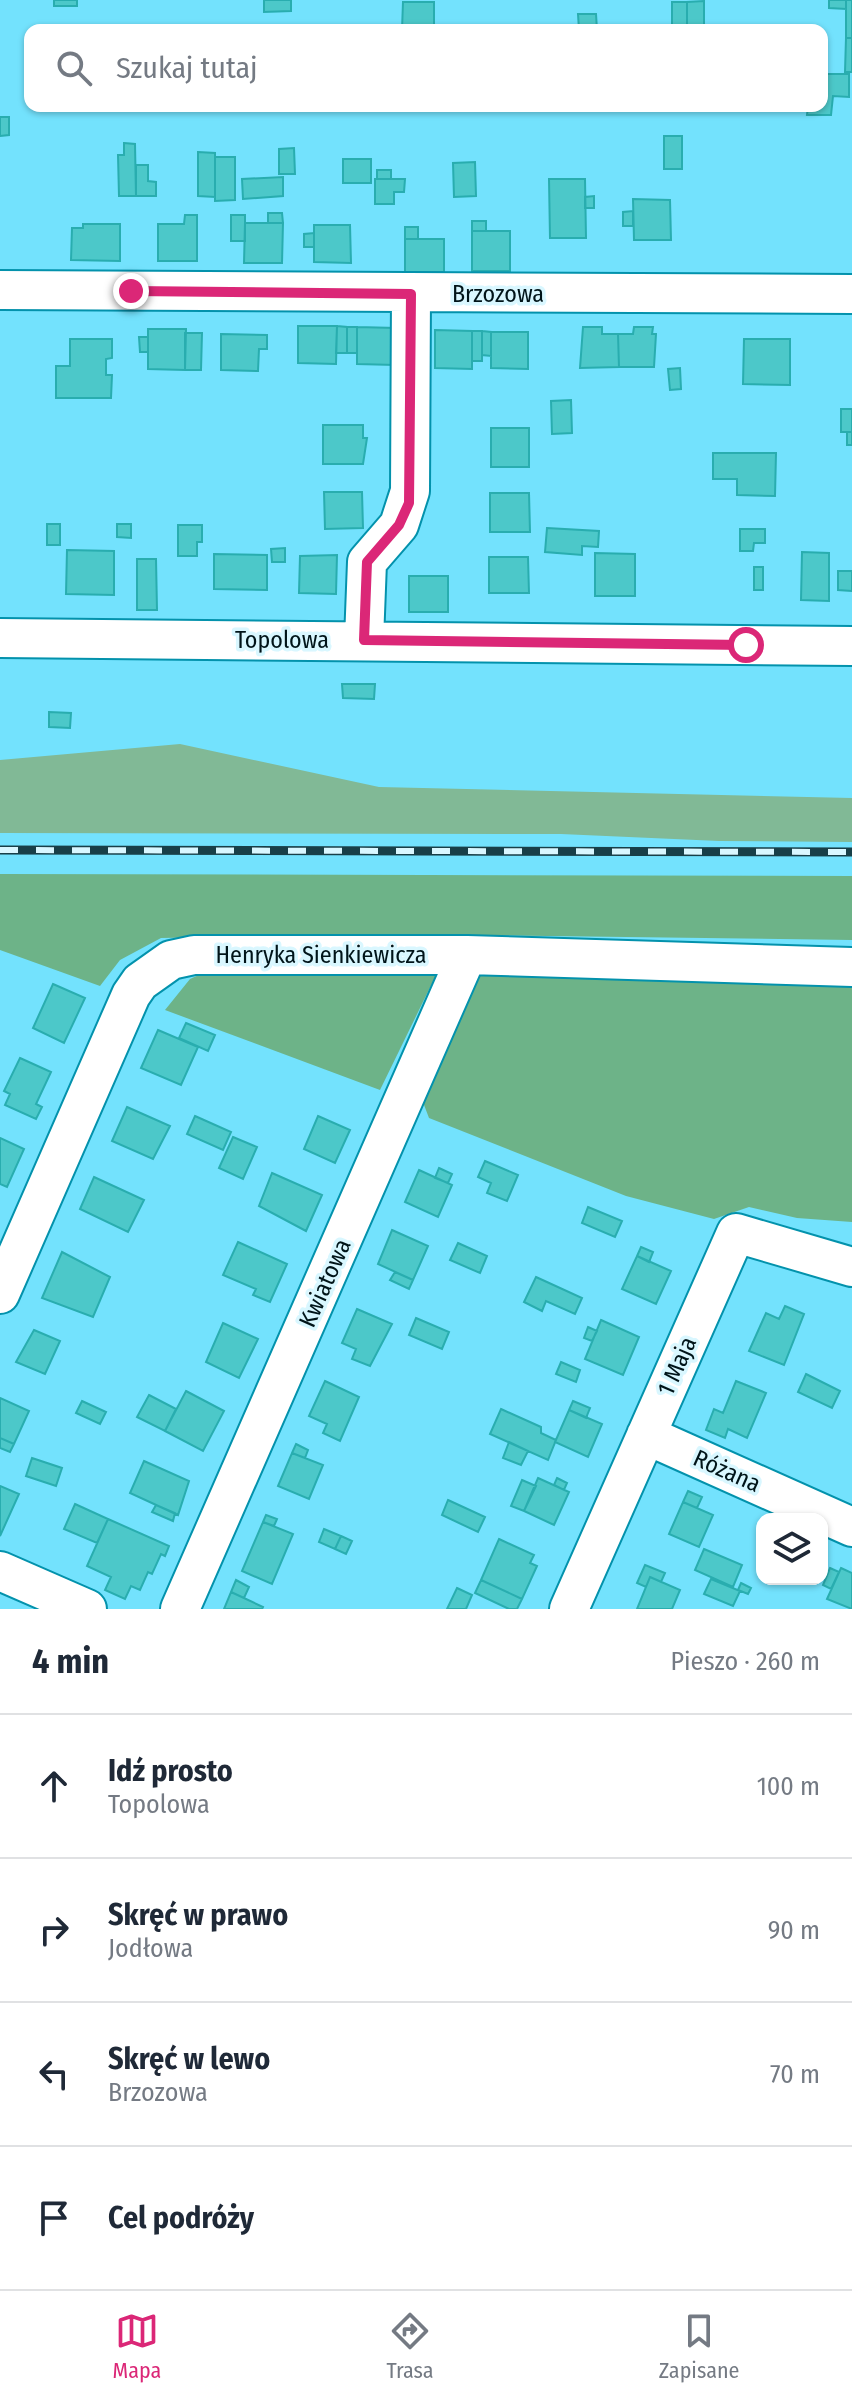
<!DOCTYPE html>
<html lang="pl">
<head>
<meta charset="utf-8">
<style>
	body { margin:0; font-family:"Fira Sans Condensed",sans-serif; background:#f2f2f3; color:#1f2937 }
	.controls { position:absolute; right:24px; bottom:24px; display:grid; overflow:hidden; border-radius:16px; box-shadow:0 2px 6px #0004 }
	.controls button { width:72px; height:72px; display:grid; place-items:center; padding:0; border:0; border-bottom:2px solid #e0e1e3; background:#fff; color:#1f2937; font:40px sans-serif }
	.stop { position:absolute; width:24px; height:24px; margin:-18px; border:6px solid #db2777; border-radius:50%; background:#fff }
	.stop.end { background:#db2777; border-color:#fff; box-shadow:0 2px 8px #0008 }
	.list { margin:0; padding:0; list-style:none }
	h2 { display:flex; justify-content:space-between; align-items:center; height:104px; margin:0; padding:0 32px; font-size:34px }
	h2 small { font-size:26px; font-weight:400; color:#747a83 }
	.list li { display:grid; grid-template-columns:52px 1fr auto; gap:24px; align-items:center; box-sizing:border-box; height:144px; padding:0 32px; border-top:2px solid #e0e1e3 }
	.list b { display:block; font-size:30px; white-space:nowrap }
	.list p { margin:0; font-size:26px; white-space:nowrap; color:#747a83 }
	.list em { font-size:26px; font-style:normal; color:#747a83 }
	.icon { flex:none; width:44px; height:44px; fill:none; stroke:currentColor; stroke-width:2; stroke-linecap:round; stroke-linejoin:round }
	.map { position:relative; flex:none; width:852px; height:1609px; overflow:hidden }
	.search { position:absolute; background:#fff; box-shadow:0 2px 6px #0004; left:24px; right:24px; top:24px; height:88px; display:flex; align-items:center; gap:20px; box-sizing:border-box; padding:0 28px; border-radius:16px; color:#747a83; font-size:30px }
	.sheet { height:680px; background:#fff }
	nav { display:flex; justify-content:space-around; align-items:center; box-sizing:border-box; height:112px; border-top:2px solid #e0e1e3; background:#fff; font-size:22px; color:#747a83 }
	nav a { display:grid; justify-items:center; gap:4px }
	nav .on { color:#db2777 }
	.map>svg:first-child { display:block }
</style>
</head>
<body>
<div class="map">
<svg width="852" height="1609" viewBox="0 0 852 1609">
	<rect width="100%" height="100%" fill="#73e2fd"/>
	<path fill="#81b996" d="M180 744 379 787 852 798V842L719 841 561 834 0 833V760Z"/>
	<path fill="#6db388" d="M0 874 852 876V940L384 934 161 938 120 960 100 986 0 950Z
		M441 965 380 1090 165 1010 190 979 212 969Z
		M474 969 852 982V1222L797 1218 749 1207 714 1219 626 1196 429 1118 421 1097Z"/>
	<path fill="#4cc8c9" stroke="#29adaf" stroke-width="2" d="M54 0H77V6H54Z
		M264 0H291V11L264 12Z
		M829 0H846V9L829 8Z
		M846 0H852V38H846Z
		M704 1V30H687V2Z
		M403 2H434V30H402Z
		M672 2H687V30H672Z
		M578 14H596L597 30H579Z
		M846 38H852V72H845Z
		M822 74H849V97L833 96 831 115H807L808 106H822Z
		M0 117H9V135L0 136Z
		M664 136H682V169H664Z
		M124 143 135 144 136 196H119L118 155H124Z
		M294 148 295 174H279V149Z
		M198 152 215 153V197L198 196Z
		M215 157H235V200L215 201Z
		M343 159H371V183H343Z
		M475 162 476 196 454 197 453 163Z
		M136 165H148V181L156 182V196H136Z
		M377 170H391V179H377Z
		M283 177V196L243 199 242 179Z
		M375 179H405L404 192H394V204H375Z
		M549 179H585L586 238H550Z
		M594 196V208H585V197Z
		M633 199 670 200 671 240H634Z
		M633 211V226H623V212Z
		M268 213H282L283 223H268Z
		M185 215H197V261H158V224H184Z
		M231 215H245V241H231Z
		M472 221H486V231H472Z
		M245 223H283L282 263H244Z
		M83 224H120V261L71 260 72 228H83Z
		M314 225H350L351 263 314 262Z
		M405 227H418V239H405Z
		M472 231H510V271H472Z
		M314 233V247H304V234Z
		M405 239H444V272H405Z
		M298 326H337L336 364 298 363Z
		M337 326 347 327V353H336Z
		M347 327H357V353H347Z
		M357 327 396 328 395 365 357 364Z
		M583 327H602V334H618L619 367 580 368Z
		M634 327H653L652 334H656L654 367H619L618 334H633Z
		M148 329H186L185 370 148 369Z
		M435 330 472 331V369L435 368Z
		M472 331H482V361H472Z
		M482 331 491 332V356L482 355Z
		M491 332H528V369L491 368Z
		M185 333H202L201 370H185Z
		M221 334 267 335V349H259L258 371 221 370Z
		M139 337H148V352H140Z
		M70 339H112V358L106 359V375H112L111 398H56V366H70Z
		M744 339H790V385L743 384Z
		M680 368 681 389 670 390 668 369Z
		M571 400 572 433 552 434 551 401Z
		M841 409H852V432H841Z
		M323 425H363V438H367L363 464H323Z
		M491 428H529V467H491Z
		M847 432H852V445H847Z
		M713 453H776L775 496 737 495V479H713Z
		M324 492H362L363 528 325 529Z
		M490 493H529L530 532H490Z
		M47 524H60V545H47Z
		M117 524H131V538L117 537Z
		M178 525H202V542H197V556H178Z
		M547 528 599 531 598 547 582 546V555L545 552Z
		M740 529H765V543H754L753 551H740Z
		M285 548V562H272L271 549Z
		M67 550 114 551V595L66 594Z
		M802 552 829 553V601L801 600Z
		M595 553 635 554V596H595Z
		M214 554 267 555V590L214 589Z
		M337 555 336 594 299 593 300 556Z
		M489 557H528L529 593H489Z
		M137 559H156L157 610H137Z
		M754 567H763V590H754Z
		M838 571H852V591L838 590Z
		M409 576H448V612H409Z
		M342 684H375L374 699 343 698Z
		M49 712 71 713 70 728 49 727Z
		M53 984 85 998 64 1043 33 1028Z
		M186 1023 215 1035 208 1051 179 1038Z
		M158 1030 198 1047 181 1085 141 1068Z
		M20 1058 51 1072 36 1104 42 1107 36 1119 5 1105 10 1094 4 1091Z
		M127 1107 170 1126 153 1159 112 1141Z
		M195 1116 231 1132 223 1150 187 1134Z
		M318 1116 350 1130 335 1163 304 1149Z
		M233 1137 257 1147 243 1179 219 1168Z
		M0 1138 24 1149 7 1187 0 1184Z
		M485 1161 518 1175 507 1201 487 1193 491 1183 478 1177Z
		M439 1168 452 1174 448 1183 435 1178Z
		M419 1170 452 1185 438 1217 405 1202Z
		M272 1173 322 1195 306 1231 259 1206Z
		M94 1177 144 1200 128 1232 80 1209Z
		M588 1207 622 1221 615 1237 582 1223Z
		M392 1230 428 1246 413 1280 378 1264Z
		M238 1242 287 1264 270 1302 253 1295 256 1289 223 1275Z
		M458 1243 487 1256 480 1273 450 1260Z
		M641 1247 653 1252 649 1262 637 1256Z
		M62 1252 110 1277 93 1317 42 1298Z
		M637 1256 671 1271 656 1304 622 1289Z
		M395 1272 413 1280 409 1289 390 1280Z
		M536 1277 582 1298 575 1314 546 1301 542 1311 524 1302Z
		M785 1306 804 1314 784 1365 749 1351 766 1313 779 1319Z
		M357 1309 392 1324 370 1366 352 1359 356 1349 342 1343Z
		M416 1318 449 1332 442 1349 409 1335Z
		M601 1320 639 1337 623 1375 585 1359Z
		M223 1323 258 1339 239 1378 206 1362Z
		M588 1327 597 1331 592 1341 584 1338Z
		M34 1330 60 1341 45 1374 16 1362Z
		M561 1362 580 1370 576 1382 556 1374Z
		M806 1374 840 1391 832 1408 798 1392Z
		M325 1381 359 1397 340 1441 323 1433 327 1424 309 1416Z
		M736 1381 766 1393 747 1438 728 1429 725 1438 706 1430 714 1409 723 1413Z
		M186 1391 224 1411 203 1451 165 1431Z
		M149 1395 176 1409 165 1431 137 1417Z
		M0 1398 29 1411 14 1444 0 1438Z
		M82 1401 106 1412 100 1424 76 1413Z
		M573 1401 590 1408 586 1418 569 1410Z
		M501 1409 541 1427V1433L556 1440 548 1460 490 1434Z
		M569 1410 602 1424 588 1457 555 1442Z
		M0 1438 14 1444 10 1452 0 1448Z
		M509 1442 528 1451 521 1465 503 1458Z
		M296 1444 308 1450 305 1458 292 1453Z
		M292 1453 323 1465 309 1499 278 1486Z
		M32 1458 62 1468 56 1486 26 1476Z
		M144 1461 189 1481 178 1515 130 1493Z
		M538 1478 569 1492 554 1525 524 1511Z
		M557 1478 567 1483 564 1490 554 1485Z
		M522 1480 536 1486 524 1511 511 1506Z
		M0 1486 19 1494 0 1536Z
		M688 1491 702 1497 697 1508 683 1502Z
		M448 1500 485 1517 478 1532 442 1515Z
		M683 1502 713 1515 699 1547 669 1534Z
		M75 1504 108 1519 97 1543 64 1529Z
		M156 1505 175 1513 173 1521 152 1512Z
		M266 1515 277 1519 274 1526 263 1522Z
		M108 1519 169 1546 165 1556 161 1554 152 1574 148 1572 140 1590 131 1586 125 1599 105 1590 111 1577 87 1566Z
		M263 1522 293 1534 272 1584 242 1571Z
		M324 1529 341 1536 335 1549 319 1542Z
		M341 1536 352 1541 346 1554 335 1549Z
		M499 1539 534 1555 530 1563 537 1566 522 1599 481 1580Z
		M704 1549 742 1565 733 1587 695 1570Z
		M645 1565 665 1573 661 1582 650 1577 646 1587 637 1583Z
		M830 1568 839 1572 831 1589 823 1585Z
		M841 1568 852 1573V1609L827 1599Z
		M650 1577 680 1590 672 1609H637Z
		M711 1579 740 1591 733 1606 704 1594Z
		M236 1580 249 1587 244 1598 231 1592Z
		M481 1580 522 1599 517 1609H509L475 1593Z
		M741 1583 751 1588 748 1594 738 1590Z
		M457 1588 472 1595 466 1609H447Z
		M231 1592 263 1607 262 1609H224Z"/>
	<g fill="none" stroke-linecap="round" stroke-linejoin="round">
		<g stroke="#0392ac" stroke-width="42">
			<path id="minor" d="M0 290 852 294
				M0 638 852 646
				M364 640 367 562 399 525 410 491 411 294
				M0 1294 131 995 140 982 171 960 194 955H467L852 967
				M646 1435 852 1527
				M0 1571 87 1609
				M180 1609 467 955
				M569 1609 736 1233 852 1267"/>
		</g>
		<use href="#minor" stroke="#fff" stroke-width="38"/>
		<g stroke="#183f48" stroke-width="9">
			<path id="rail" d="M0 850 852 852"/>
		</g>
		<use href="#rail" stroke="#d9f7ff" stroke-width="6" stroke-dasharray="18" stroke-linecap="butt"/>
	</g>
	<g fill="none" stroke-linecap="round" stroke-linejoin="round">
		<path stroke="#db2777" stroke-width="10" d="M131 291 411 294 409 503 399 525 367 562 364 640 746 645"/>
	</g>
	<g text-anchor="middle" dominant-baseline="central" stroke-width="7" stroke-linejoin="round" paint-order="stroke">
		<g font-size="24" fill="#001419" stroke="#d9f7ff">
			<text x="498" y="294">Brzozowa</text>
			<text x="282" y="640">Topolowa</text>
			<text x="321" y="955">Henryka Sienkiewicza</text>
			<text transform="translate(325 1283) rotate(-66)">Kwiatowa</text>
			<text transform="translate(677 1366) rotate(-66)">1 Maja</text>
			<text transform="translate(727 1471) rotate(24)">Różana</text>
		</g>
	</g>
</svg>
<div class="controls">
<button><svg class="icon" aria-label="layers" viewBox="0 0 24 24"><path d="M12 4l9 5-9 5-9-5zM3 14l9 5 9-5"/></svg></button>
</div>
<div class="stop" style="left:746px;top:645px"></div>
<div class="stop end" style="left:131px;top:291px"></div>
<div class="search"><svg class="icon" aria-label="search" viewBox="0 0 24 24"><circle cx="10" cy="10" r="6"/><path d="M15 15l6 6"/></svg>Szukaj tutaj</div>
</div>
<section class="sheet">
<h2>4 min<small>Pieszo · 260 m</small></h2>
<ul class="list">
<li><svg class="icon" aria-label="ahead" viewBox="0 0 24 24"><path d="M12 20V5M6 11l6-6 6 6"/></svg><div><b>Idź prosto</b><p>Topolowa</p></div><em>100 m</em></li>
<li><svg class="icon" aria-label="right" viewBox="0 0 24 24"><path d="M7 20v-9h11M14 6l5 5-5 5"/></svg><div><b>Skręć w prawo</b><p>Jodłowa</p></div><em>90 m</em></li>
<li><svg class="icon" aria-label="left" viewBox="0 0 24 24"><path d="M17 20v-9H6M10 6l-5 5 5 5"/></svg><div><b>Skręć w lewo</b><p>Brzozowa</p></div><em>70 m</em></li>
<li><svg class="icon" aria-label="arrive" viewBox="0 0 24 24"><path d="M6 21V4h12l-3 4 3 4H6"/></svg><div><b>Cel podróży</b></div></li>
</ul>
</section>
<nav>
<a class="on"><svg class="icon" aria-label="map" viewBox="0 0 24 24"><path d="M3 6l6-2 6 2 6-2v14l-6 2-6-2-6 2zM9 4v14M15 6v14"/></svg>Mapa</a>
<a><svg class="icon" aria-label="directions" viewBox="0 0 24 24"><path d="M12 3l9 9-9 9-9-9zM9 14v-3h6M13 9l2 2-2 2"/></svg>Trasa</a>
<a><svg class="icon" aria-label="saved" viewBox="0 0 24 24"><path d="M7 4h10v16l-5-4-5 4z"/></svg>Zapisane</a>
</nav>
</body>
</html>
